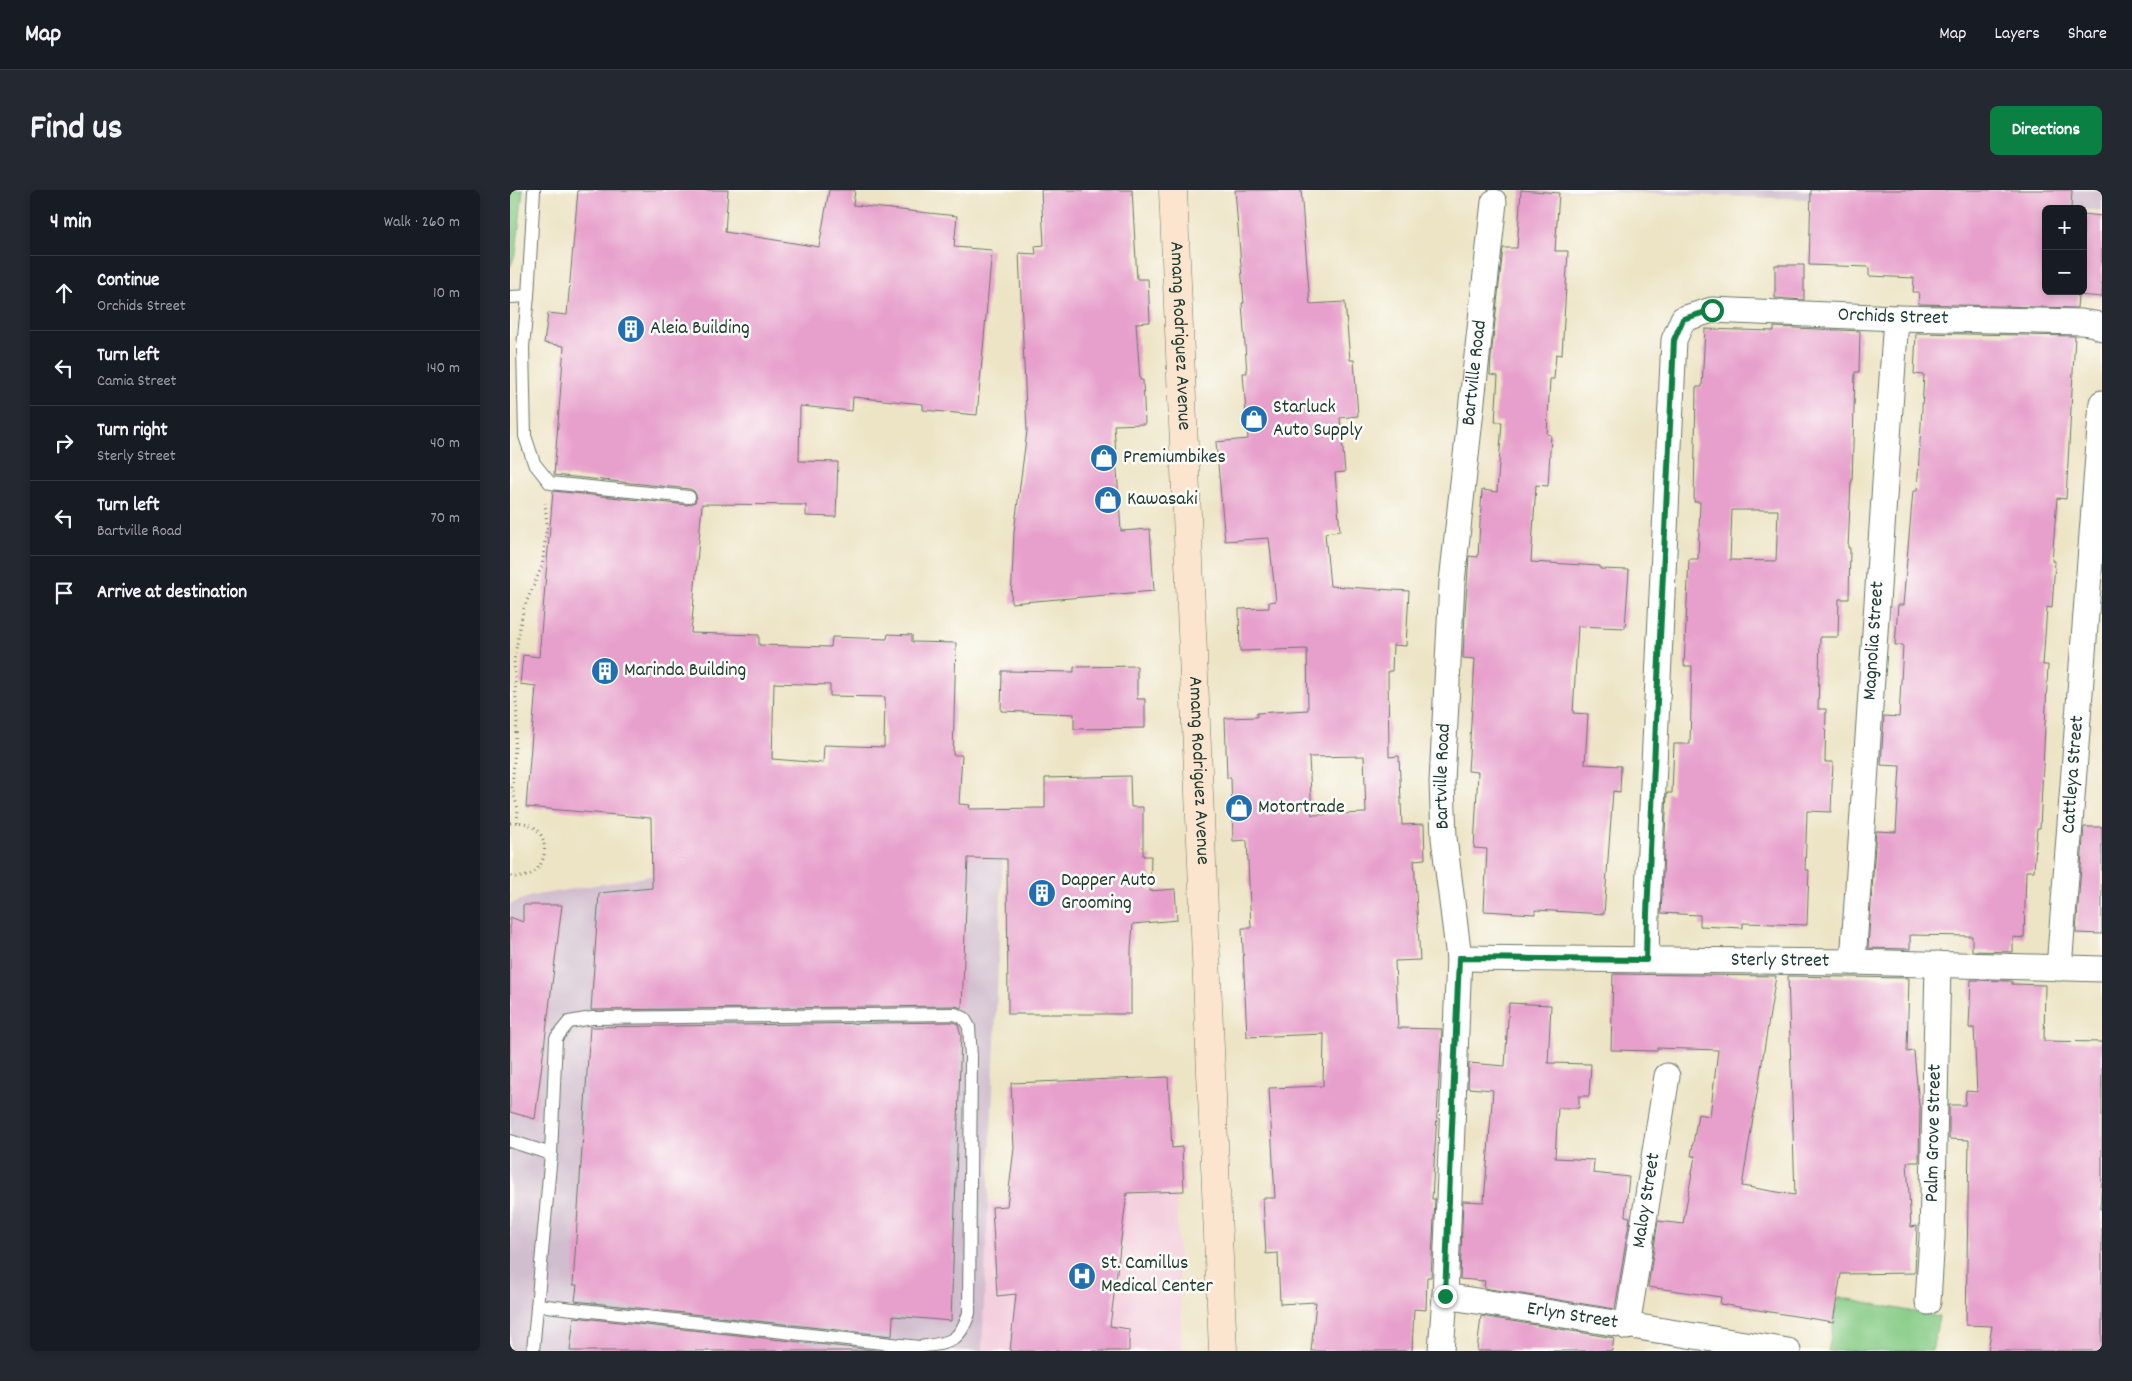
<!DOCTYPE html>
<html lang="en">
<head>
<meta charset="utf-8">
<style>
	body { margin:0; font-family:Dekko,sans-serif; background:#242831; color:#f1f3f6 }
	.controls { position:absolute; right:15px; top:15px; display:grid; overflow:hidden; border-radius:8px; box-shadow:0 2px 8px #0003 }
	.controls button { width:45px; height:45px; display:grid; place-items:center; padding:0; border:0; border-bottom:1px solid #363941; background:#171b24; color:#f1f3f6; font:25px sans-serif }
	.stop { position:absolute; width:15px; height:15px; margin:-11px; border:4px solid #0b8043; border-radius:50%; background:#fff }
	.stop.end { background:#0b8043; border-color:#fff; box-shadow:0 1px 5px #0008 }
	.list { margin:0; padding:0; list-style:none }
	h2 { display:flex; justify-content:space-between; align-items:center; height:65px; margin:0; padding:0 20px; font-size:21px }
	h2 small { font-size:16px; font-weight:400; color:#9ea1a6 }
	.list li { display:grid; grid-template-columns:32px 1fr auto; gap:15px; align-items:center; box-sizing:border-box; height:75px; padding:0 20px; border-top:1px solid #363941 }
	.list b { display:block; font-size:19px; white-space:nowrap }
	.list p { margin:0; font-size:16px; white-space:nowrap; color:#9ea1a6 }
	.list em { font-size:16px; font-style:normal; color:#9ea1a6 }
	.icon { flex:none; width:28px; height:28px; fill:none; stroke:currentColor; stroke-width:2; stroke-linecap:round; stroke-linejoin:round }
	.map { position:relative; flex:none; width:1592px; height:1161px; overflow:hidden; border-radius:8px }
	header { display:flex; align-items:center; gap:30px; box-sizing:border-box; height:70px; padding:0 25px; background:#171b24; border-bottom:1px solid #363941 }
	header strong { font-size:24px }
	nav { display:flex; gap:28px; margin-inline-start:auto; font-size:18px }
	.intro { display:flex; align-items:center; justify-content:space-between; box-sizing:border-box; height:120px; padding:0 30px }
	h1 { margin:0; font-size:35px }
	.button { padding:12px 22px; border-radius:8px; background:#0b8043; color:#fff; font-size:18px; font-weight:700 }
	main { display:flex; gap:30px; padding:0 30px }
	aside { flex:1; background:#171b24; border-radius:8px; box-shadow:0 2px 8px #0003 }
	.map>svg:first-child { display:block }
</style>
</head>
<body>
<header>
<strong>Map</strong>
<nav><a>Map</a><a>Layers</a><a>Share</a></nav>
</header>
<div class="intro"><h1>Find us</h1><a class="button">Directions</a></div>
<main>
<aside>
<h2>4 min<small>Walk · 260 m</small></h2>
<ul class="list">
<li><svg class="icon" aria-label="ahead" viewBox="0 0 24 24"><path d="M12 20V5M6 11l6-6 6 6"/></svg><div><b>Continue</b><p>Orchids Street</p></div><em>10 m</em></li>
<li><svg class="icon" aria-label="left" viewBox="0 0 24 24"><path d="M17 20v-9H6M10 6l-5 5 5 5"/></svg><div><b>Turn left</b><p>Camia Street</p></div><em>140 m</em></li>
<li><svg class="icon" aria-label="right" viewBox="0 0 24 24"><path d="M7 20v-9h11M14 6l5 5-5 5"/></svg><div><b>Turn right</b><p>Sterly Street</p></div><em>40 m</em></li>
<li><svg class="icon" aria-label="left" viewBox="0 0 24 24"><path d="M17 20v-9H6M10 6l-5 5 5 5"/></svg><div><b>Turn left</b><p>Bartville Road</p></div><em>70 m</em></li>
<li><svg class="icon" aria-label="arrive" viewBox="0 0 24 24"><path d="M6 21V4h12l-3 4 3 4H6"/></svg><div><b>Arrive at destination</b></div></li>
</ul>
</aside>
<div class="map">
<svg width="1592" height="1161" viewBox="0 0 1592 1161">
	<rect width="100%" height="100%" fill="#fdfcf7"/>
	<filter id="ink" filterUnits="userSpaceOnUse"><feTurbulence type="fractalNoise" baseFrequency=".02" numOctaves="2"/><feDisplacementMap in="SourceGraphic" scale="10" xChannelSelector="R" yChannelSelector="G"/><feConvolveMatrix kernelMatrix="1 2 1 2 8 2 1 2 1" color-interpolation-filters="sRGB"/></filter>
	<filter id="wash" filterUnits="userSpaceOnUse"><feTurbulence type="fractalNoise" baseFrequency=".0096" numOctaves="4" result="noise"/><feDisplacementMap in="SourceGraphic" scale="20" xChannelSelector="R" yChannelSelector="G"/><feGaussianBlur stdDeviation="1.12" result="paint"/><feColorMatrix in="noise" values="0 0 0 0 0 0 0 0 0 0 0 0 0 0 0 0 0 1.4 0 .05"/><feComposite in="paint" operator="in"/></filter>
	<g filter="url(#wash)">
		<rect width="100%" height="100%" fill="#ede4c5"/>
		<path fill="#f4cfde" d="M666 1002 672 1161H472L478 1011Z"/>
		<path fill="#d0bdce" d="M1043 0H1592V21L1573 19Z
			M493 660 472 1161H0V714L21 706 174 680Z"/>
		<path fill="#84ca84" stroke="#52845c" d="M0 0H13L6 63 0 77Z
			M1329 1107 1429 1127 1422 1161H1318Z"/>
		<g id="blocks">
			<path fill="#e7a0cc" fill-rule="evenodd" d="M68 0H218L215 42 309 57 319 0H345L343 15 447 26 444 57 482 60 467 225 413 220V214L343 207 342 221 290 216 289 271 328 272 326 327 296 326V315L192 314 181 443 249 445V455L321 457 322 447 377 449 378 444 402 445V452L446 453 443 565H452L449 614 460 615 459 619 535 618V588L620 586 621 617H633V666H641L640 701 665 699 667 730 623 734 621 759V824H498L497 669 458 668 452 818 445 816 81 820 89 703 142 698 141 628 16 617 26 496 10 494 13 465 29 467 43 301 178 315 185 312 187 307 184 301 180 299 44 285 54 156 34 153 38 123 57 125ZM264 493 320 495V506L375 507 374 557 314 555 313 573 262 569Z
				M531 0H622L627 89H638L640 132 626 133 630 190H633L635 234 604 235 611 341 640 339 644 401 501 413 504 342 517 241 509 63 526 64 525 56 534 55Z
				M725 0H791L800 114 835 112 840 170H844L848 226 830 228 835 282 825 283 830 341 815 343 820 396 899 401 896 456 883 455 882 481H878L879 567 889 566 892 635 914 634 915 669 904 670 910 770 885 771 888 838 932 839 922 1009H925L921 1087H917L916 1120 904 1119 902 1161H801L806 1112 770 1114 768 1063 756 1064 753 1008H765L759 898 813 896 814 844 737 847 732 738H741L737 650 723 651 721 588H717L715 528 747 527V523L798 520 797 459 730 461 729 419 759 418V412L766 411 759 348 715 351 706 252 738 249 733 183H737L732 113H734ZM854 566 856 623 802 625 799 567Z
				M1011 0 1049 3 1045 61H1058L1052 165 1046 164 1044 189H1040L1037 244 1041 245 1038 296 1026 295 1021 372 1090 376V379L1119 380 1115 438 1068 436 1063 523 1078 524 1075 574 1111 576 1110 602 1103 601 1094 724 1025 720V724L974 721 977 659 964 658 968 582 958 581 965 469 953 468 955 424 959 366 968 367 972 300 987 302 992 232H985L988 186 980 185 981 168 993 58H1007Z
				M1301 0H1562L1561 19H1536V101H1573V24L1592 26V107L1568 105 1567 118 1408 114 1409 102H1403L1404 88 1359 86V77L1299 75Z
				M1265 75H1294V110L1265 108Z
				M1264 137 1350 141 1349 182H1345L1342 292H1341L1338 358H1340L1339 409H1329L1328 447H1310L1308 519H1316L1315 572H1323L1321 622 1297 621 1295 680H1299L1297 735 1233 733V738L1190 736V725L1151 723 1157 603H1162L1164 554H1180L1182 476H1174L1179 369H1188L1190 312H1184L1186 197H1192L1195 139 1264 141ZM1222 320H1268L1266 371 1220 370Z
				M1406 143 1565 146 1556 309 1547 308 1542 371H1545L1542 418 1537 417 1533 475H1538L1530 638H1527L1524 681H1516L1514 748 1503 747V762L1462 761V746L1400 745V759L1358 758 1366 641 1386 642 1390 576 1371 575 1374 526 1389 527 1393 455H1385L1388 415H1393L1403 301H1407L1414 185 1404 184Z
				M627 476V509H635V538L564 539V524L491 521 492 481 564 482V477Z
				M1574 637H1592V744L1566 743Z
				M13 715H52L25 929 0 922V727L13 732Z
				M1103 784 1266 786 1232 996 1285 1005 1278 786 1399 788 1397 862 1404 861 1409 916H1410L1409 972H1397L1401 1037 1407 1036 1405 1083 1331 1084 1323 1132 1210 1114 1211 1107 1138 1097 1148 1031 1173 1034 1185 966H1181L1188 924 1200 926 1208 860 1147 858V861L1101 860Z
				M1461 790 1502 791V794L1535 795 1534 851 1592 852V988L1590 1019H1592V1161H1478L1482 1136 1456 1135 1459 950 1439 949V915H1455L1456 901 1467 902 1464 838H1459Z
				M999 813 1041 815 1038 873 1081 874 1079 906H1069V918H1048L1045 968 1084 970 1083 983 1119 987 1115 1026 1120 1027 1105 1119 974 1098 975 1091 950 1089 953 1011 974 1012 983 900 958 898 959 873 995 876Z
				M443 832 448 834 451 846 441 1131 383 1126 382 1146 65 1111 67 1095H63L80 837Z
				M658 887 662 958 672 957 674 1001 617 1003 600 1136 619 1139V1161H500L506 1104 487 1106 482 1017 497 1016 504 958 501 893Z
				M971 1126 1104 1148 1102 1161H967Z
				M64 1127 371 1161H60Z"/>
		</g>
	</g>
	<g filter="url(#ink)">
		<use href="#blocks" fill-opacity="0" stroke="#677767" stroke-width="1"/>
		<g fill="none" stroke-linecap="round" stroke-linejoin="round">
			<g stroke="#677767" stroke-width="14">
				<path id="lane" d="M18 106 13 157 15 246 24 273 40 293 179 307
					M0 107 18 106 24 0
					M0 951 41 964
					M23 1161 41 964 46 848 59 832 82 828 445 824 454 828 459 837 461 867 459 1123C449 1154 438 1153 409 1157L27 1115"/>
			</g>
			<g stroke="#677767" stroke-width="27">
				<g id="street">
					<path id="s1" d="M949 768 1343 772 1592 779"/>
					<path id="s2" d="M1136 770 1137 723 1164 150 1173 129 1202 120 1386 128 1571 132 1585 134 1592 138"/>
					<path id="s3" d="M1343 772 1386 128"/>
					<path id="s4" d="M1549 778 1592 213"/>
					<path id="s5" d="M935 1106 1278 1161"/>
					<path id="s6" d="M1418 1112 1422 1047 1428 774"/>
					<path id="s7" d="M1117 1137 1157 886"/>
					<path id="s8" d="M931 1161 935 1106 949 768 934 648 932 592 942 392 984 12"/>
				</g>
			</g>
			<g stroke="#677767" stroke-width="29">
				<g id="secondary">
					<path id="s9" d="M663 0 713 1161"/>
				</g>
			</g>
			<path stroke="#677767" stroke-width="3" stroke-dasharray="1 4" stroke-linecap="butt" d="M7 632 8 619 2 598 7 530 4 470 13 420 32 376 37 335 35 313
				M0 633C49 625 43 697 0 686"/>
			<use href="#lane" stroke="#fff" stroke-width="12"/>
			<use href="#street" stroke="#fff" stroke-width="25"/>
			<use href="#secondary" stroke="#fbe5cf" stroke-width="28"/>
		</g>
	</g>
	<g fill="none" stroke-linecap="round" stroke-linejoin="round" filter="url(#ink)">
		<path stroke="#0b8043" stroke-width="6" d="M935 1106 949 768 1136 770 1137 724 1164 150 1173 129 1202 120"/>
	</g>
	<defs>
		<g id="building-disc" transform="scale(1.4375)"><circle r="9.5" fill="#1f6fb2" stroke="#fdfcf7"/><path d="M-4-6H4V6H1V3H-1V6H-4ZM-2.5-4.3h1.7v1.8h-1.7ZM.8-4.3h1.7v1.8H.8ZM-2.5-1h1.7V.8h-1.7ZM.8-1h1.7V.8H.8Z" fill="#fff"/></g>
		<g id="shop-disc" transform="scale(1.4375)"><circle r="9.5" fill="#1f6fb2" stroke="#fdfcf7"/><path d="M-5-2.5h2.3a2.7 3.5 0 0 1 5.4 0H5L5.5 6h-11ZM-1.5-2.5h3a1.5 2.3 0 0 0-3 0Z" fill="#fff"/></g>
		<g id="hospital-disc" transform="scale(1.4375)"><circle r="9.5" fill="#1f6fb2" stroke="#fdfcf7"/><path d="M-5-5h3v3.5h4V-5h3V5h-3V1.5h-4V5h-3Z" fill="#fff"/></g>
	</defs>
	<g fill-rule="evenodd">
		<use href="#building-disc" x="121" y="139"/>
		<use href="#shop-disc" x="744" y="229"/>
		<use href="#shop-disc" x="594" y="268"/>
		<use href="#shop-disc" x="598" y="310"/>
		<use href="#building-disc" x="95" y="481"/>
		<use href="#shop-disc" x="729" y="618"/>
		<use href="#building-disc" x="532" y="703"/>
		<use href="#hospital-disc" x="572" y="1086"/>
	</g>
	<g text-anchor="middle" dominant-baseline="central" stroke-width="5" stroke-linejoin="round" paint-order="stroke">
		<g font-size="20" fill="#1f3d34" stroke="#fdfcf7">
			<text stroke="none"><textPath href="#s2" startOffset="855">Orchids Street</textPath></text>
			<text stroke="none"><textPath href="#s9" startOffset="146">Amang Rodriguez Avenue</textPath></text>
			<text stroke="none"><textPath href="#s8" startOffset="981">Bartville Road</textPath></text>
			<text stroke="none"><textPath href="#s3" startOffset="322">Magnolia Street</textPath></text>
			<text stroke="none"><textPath href="#s9" startOffset="581">Amang Rodriguez Avenue</textPath></text>
			<text stroke="none"><textPath href="#s4" startOffset="194">Cattleya Street</textPath></text>
			<text stroke="none"><textPath href="#s8" startOffset="576">Bartville Road</textPath></text>
			<text stroke="none"><textPath href="#s1" startOffset="321">Sterly Street</textPath></text>
			<text stroke="none"><textPath href="#s6" startOffset="169">Palm Grove Street</textPath></text>
			<text stroke="none"><textPath href="#s7" startOffset="128">Maloy Street</textPath></text>
			<text stroke="none"><textPath href="#s5" startOffset="129">Erlyn Street</textPath></text>
		</g>
		<g font-size="20" fill="#1f3d34" stroke="#fdfcf7" text-anchor="start">
			<text x="140" y="139">Aleia Building</text>
			<text x="763" y="218">Starluck<tspan x="763" dy="23">Auto Supply</tspan></text>
			<text x="613" y="268">Premiumbikes</text>
			<text x="617" y="310">Kawasaki</text>
			<text x="114" y="481">Marinda Building</text>
			<text x="748" y="618">Motortrade</text>
			<text x="551" y="691">Dapper Auto<tspan x="551" dy="23">Grooming</tspan></text>
			<text x="591" y="1074">St. Camillus<tspan x="591" dy="23">Medical Center</tspan></text>
		</g>
	</g>
</svg>
<div class="controls">
<button>+</button>
<button>−</button>
</div>
<div class="stop" style="left:1202px;top:120px"></div>
<div class="stop end" style="left:935px;top:1106px"></div>
</div>
</main>
</body>
</html>
